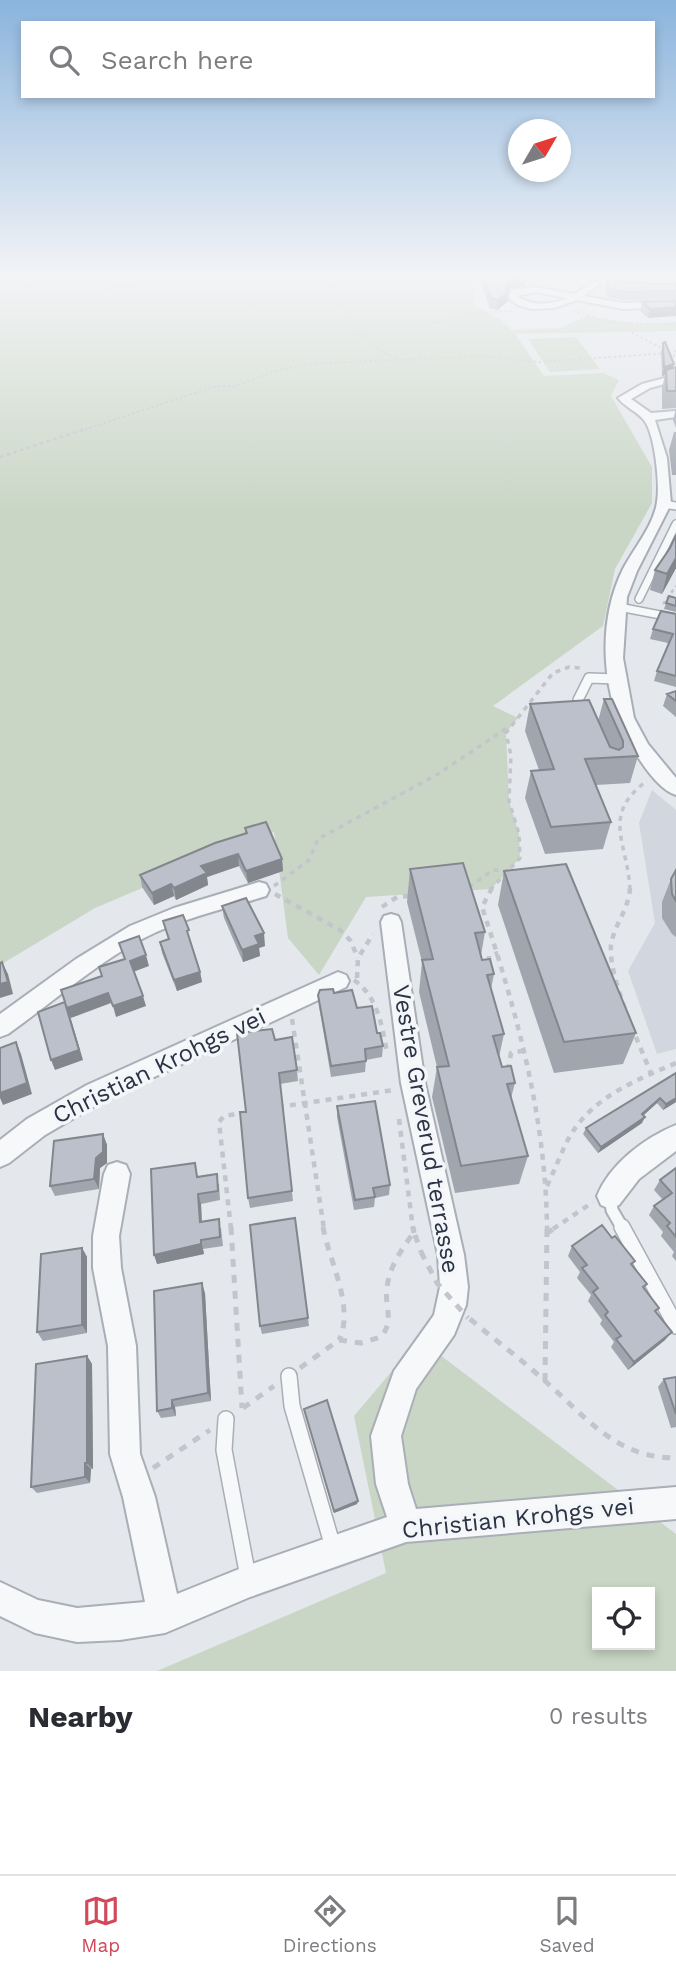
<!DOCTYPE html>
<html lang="en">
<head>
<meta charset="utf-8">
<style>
	body { margin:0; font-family:"Work Sans",sans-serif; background:#f2f2f3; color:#2b2b33 }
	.controls { position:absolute; right:21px; bottom:21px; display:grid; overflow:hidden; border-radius:0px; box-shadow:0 4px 10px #0003 }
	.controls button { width:63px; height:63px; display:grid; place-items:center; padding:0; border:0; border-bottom:2px solid #e1e1e2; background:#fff; color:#2b2b33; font:35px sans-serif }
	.compass { position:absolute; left:508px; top:119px; width:63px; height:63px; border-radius:50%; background:#fff; box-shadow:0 4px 10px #0003; rotate:51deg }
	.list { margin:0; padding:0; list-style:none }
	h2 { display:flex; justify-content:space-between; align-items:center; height:91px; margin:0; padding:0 28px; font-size:30px }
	h2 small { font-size:23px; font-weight:400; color:#7c7c81 }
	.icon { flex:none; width:38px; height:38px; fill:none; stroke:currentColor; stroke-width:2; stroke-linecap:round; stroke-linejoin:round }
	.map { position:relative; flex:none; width:676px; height:1671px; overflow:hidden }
	.search { position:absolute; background:#fff; box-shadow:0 4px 10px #0003; left:21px; right:21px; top:21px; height:77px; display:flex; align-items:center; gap:18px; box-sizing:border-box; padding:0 24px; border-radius:0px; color:#7c7c81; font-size:26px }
	.sheet { height:203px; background:#fff }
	nav { display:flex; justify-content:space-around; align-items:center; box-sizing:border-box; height:98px; border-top:2px solid #e1e1e2; background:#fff; font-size:19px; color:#7c7c81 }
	nav a { display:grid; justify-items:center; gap:4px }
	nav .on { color:#d1495b }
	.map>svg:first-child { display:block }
</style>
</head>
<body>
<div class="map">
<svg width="676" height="1671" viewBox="0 0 676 1671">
	<rect width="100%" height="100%" fill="#e4e7ec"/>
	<path fill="#d2d6de" d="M652 790 676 810V1049L657 1054 628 971 655 923 639 823Z"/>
	<path fill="#c9d6c5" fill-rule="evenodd" d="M0 277H480L474 281V305L501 320 511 330 561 328 586 316 639 324 676 322V331L515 334 544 376 603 373 619 380 611 396 652 467V503L615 569 603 626 493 706 518 718 506 733 509 801 519 834 520 858 491 889 366 897 319 975 288 938 274 832 95 908 0 965Z
		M576 337 600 369 550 372 528 339Z
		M419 1339 676 1534V1671H157L386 1573 354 1416ZM597 1592H650V1645H597Z"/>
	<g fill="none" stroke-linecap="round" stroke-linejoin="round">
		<g stroke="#a9aeb7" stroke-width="10">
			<path id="lane-far3" d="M664 504 676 506
				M639 599 676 524
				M619 607 676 618"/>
		</g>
		<g stroke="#a9aeb7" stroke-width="12">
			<path id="lane-far2" d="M583 712 578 700 589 678 618 679"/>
		</g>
		<g stroke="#a9aeb7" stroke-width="15">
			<path id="lane-far1" d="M610 1196 612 1210 623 1229"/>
		</g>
		<g stroke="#a9aeb7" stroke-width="18">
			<path id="lane" d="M622 1227 676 1326
				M289 1376 292 1406 333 1547
				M226 1419 224 1450 248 1577"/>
		</g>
		<g stroke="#a9aeb7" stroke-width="4">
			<path id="street" d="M594 281 599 284 584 296 623 303 676 301V307L623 309 577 300 554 308 532 309 518 305 507 297 512 290 535 287 575 294ZM535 292 567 298C550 305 533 307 517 296Z
				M676 375V381L650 388 631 399 651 413 676 411V417L655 420 667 458 671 504 637 571 627 597 623 658 634 718 648 744 676 778V795C659 790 642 764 633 749 601 698 596 623 623 569 634 548 654 525 657 502 660 484 655 432 643 419 636 411 625 407 618 398L642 384Z
				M259 882 266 884 269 890 266 896C225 909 183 918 144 938 95 964 53 1002 8 1034L0 1037V1014L76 959 130 926 174 908Z
				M391 914 398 916 401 922 425 1083 464 1255 468 1287 466 1305 454 1335 416 1389 401 1436 408 1484 416 1509 676 1487V1519L406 1542 250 1597 165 1633 120 1640 77 1642 35 1633 0 1616V1582L38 1600 77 1608 145 1602 123 1497 110 1454 108 1346 93 1268V1236L104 1174 108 1165 117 1162 126 1165 130 1174 119 1236 121 1268 136 1346 140 1454 155 1497 177 1594 249 1565 387 1517 376 1484 371 1436 394 1371 434 1315 440 1287 438 1255 401 1083 381 922 384 916Z
				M338 972 346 975 349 981 346 987 103 1101 45 1135 9 1163 0 1167V1140L27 1119 87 1085Z
				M676 1125V1151L639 1179 619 1205 610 1209 601 1205 597 1196C610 1164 644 1138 676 1125Z"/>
		</g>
		<path stroke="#c2c5cb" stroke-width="2" stroke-dasharray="2.5 2.5" stroke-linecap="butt" d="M293 277 328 284 352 297 343 305C356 332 369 346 396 359
			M551 277 570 281
			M602 279 614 281 620 277
			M568 281 576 284
			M330 283 351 277
			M2 298 52 277
			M0 299 67 296 177 277
			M573 310 609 323 676 324
			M626 324 633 333 665 350
			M406 325H425L480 313 514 311
			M676 351 670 353 676 358
			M80 431 216 386H235L275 371 309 364 482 356 539 362 670 353"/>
		<path stroke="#c2c5cb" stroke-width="2.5" stroke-dasharray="3.5 3.5" stroke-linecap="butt" d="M0 457 85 429
			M663 604 676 586"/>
		<path stroke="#c2c5cb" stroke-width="3.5" stroke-dasharray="5 5" stroke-linecap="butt" d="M274 886 309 860 318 839 438 774 510 726
			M469 887 493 870 510 871
			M490 890 520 858 519 834 509 801 511 756 506 733 553 673 569 667 580 668
			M630 890C628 843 600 815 647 781"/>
		<path stroke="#c2c5cb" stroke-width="4.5" stroke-dasharray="6 6" stroke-linecap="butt" d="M492 888 482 907C517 1013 546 1117 547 1229
			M630 888C629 909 614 925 611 945 608 978 639 1042 651 1074
			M275 894 340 930 350 940 358 958
			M382 907 397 897 409 896
			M489 962V956L498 953
			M357 978 358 958 373 934
			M354 980C378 997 382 1026 387 1053
			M292 1019 324 1229
			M508 1070 511 1053 527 1050
			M278 1107 394 1090
			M399 1119 413 1229
			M547 1186C555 1170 561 1152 570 1136 593 1097 636 1080 676 1063
			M231 1229 219 1122 224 1116 243 1113
			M553 1229 593 1202"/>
		<path stroke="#c2c5cb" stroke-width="5" stroke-dasharray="8 8" stroke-linecap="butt" d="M231 1227 242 1408
			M323 1227C329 1261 355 1307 339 1340
			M413 1227 414 1233
			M546 1234 556 1227
			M470 1319C495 1340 521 1359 545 1381 587 1418 616 1458 676 1458
			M300 1368 339 1340 361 1343 381 1337C395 1320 384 1307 387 1288 389 1267 402 1249 414 1232L421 1252
			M545 1381 547 1227
			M243 1408 274 1386
			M153 1468 210 1430"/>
		<use href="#lane-far3" stroke="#f7f8fa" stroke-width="7"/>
		<use href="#lane-far2" stroke="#f7f8fa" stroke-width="9"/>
		<use href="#lane-far1" stroke="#f7f8fa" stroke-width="11"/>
		<use href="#lane" stroke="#f7f8fa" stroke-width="15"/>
		<use href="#street" fill="#f7f8fa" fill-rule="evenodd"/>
		<path stroke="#c2c5cb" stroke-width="5" stroke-dasharray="8 8" stroke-linecap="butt" d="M421 1252 437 1283 468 1318"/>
	</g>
	<path fill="#a1a5ae" d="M474 277H526L525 286 510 288 509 291 508 301 497 310 490 308 482 288 483 282 474 278Z
		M613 277H676V281H632L612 279Z
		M607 281 663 284 676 283V299L623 300 607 297 605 290Z
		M676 301 648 318 640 311 642 302Z
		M663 343 673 368 676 367V428L673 420 676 408 662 409V388L665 375 662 376 661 352Z
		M674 432H676V475H672L669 450Z
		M676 535V568L662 594 650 590 655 570 670 548Z
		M676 598V612L664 609 666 603Z
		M676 614V687L654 681 657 671 668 643 650 639 653 629Z
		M676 691V717L663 706 667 694Z
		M604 699 638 756 630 783 596 785 611 822 603 849 545 854 525 798 531 771 539 770 525 731 530 704 598 721Z
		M245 828 282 859 283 871 248 883 239 866 207 877 208 885 176 900 174 896 154 905 142 887 140 875 245 833Z
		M410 869 485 932 481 955 482 960 494 974 491 989 504 1034 499 1057 502 1067 515 1083 511 1098 528 1156 519 1184 455 1193 432 1097 437 1067 419 992 422 962 407 902Z
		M676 870V937L672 934 662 918V902L671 879Z
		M504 871 636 1033 623 1064 554 1073 498 905Z
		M222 906 265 946 259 948 260 956 243 962 224 918Z
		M163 921 191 941H190L200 972 202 982 177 991 162 953 160 942 168 939Z
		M318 995 357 1008 377 1033 383 1046 382 1057 366 1060 365 1072 331 1077 319 1006Z
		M275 1040 297 1070 298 1081 280 1084 293 1201 250 1208 248 1198 246 1112Z
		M676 1073V1102L663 1110 657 1103 643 1116 642 1123 598 1153 583 1134 586 1128Z
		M337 1106 390 1185 389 1195 375 1198 374 1207 354 1210 337 1117Z
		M103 1134 107 1145V1163L100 1168 99 1189 55 1196 50 1186Z
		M676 1168V1261L672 1256 674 1252 661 1236 663 1232 649 1215 654 1206 663 1200 654 1190 660 1180Z
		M198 1177 219 1184 220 1200 201 1204 202 1222 221 1228 223 1246 203 1249 204 1254 157 1264Z
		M572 1246 632 1265 647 1284 644 1288 659 1308 656 1312 665 1340 628 1370 611 1347 614 1342 600 1324 602 1320 588 1301 591 1295 577 1278 580 1272 568 1256Z
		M82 1248 87 1257V1333L43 1341 37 1332Z
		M205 1293 211 1401 175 1407 176 1416 161 1418 157 1411Z
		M308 1318 309 1326 262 1334 260 1326Z
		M87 1356 92 1364 93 1469H91L90 1483 37 1493 31 1487Z
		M676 1377V1427L671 1428 658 1387 664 1379Z
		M304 1409 358 1501 357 1504 334 1513Z"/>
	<path fill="#83868d" d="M519 277H526L525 286 510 288 507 292 509 291 508 301 497 310 498 300 511 279Z
		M676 307V316L648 318 650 309Z
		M674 364 671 373 666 370 665 375 662 376 664 367Z
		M676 558V568L662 594 667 574Z
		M238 854 239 866 207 877 208 885 176 900 174 888 201 866Z
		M282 859 283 871 248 883 246 871Z
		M171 884 174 896 154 905 152 893Z
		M264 933 265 946 259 948 260 956 243 962 242 950 255 936Z
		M146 955 149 966 133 972 130 961Z
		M2 962 8 974 13 994 0 998V984Z
		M200 972 202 982 177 991 174 980Z
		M108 993 111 1003 71 1018 70 1016 83 1060 55 1070 51 1060 65 1003Z
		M143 996 146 1006 116 1017 113 1006Z
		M16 1042 21 1054 32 1094 3 1105 0 1098V1093Z
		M660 1098 657 1103 639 1119 642 1114Z
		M676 1098V1102L663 1110 666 1104Z
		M645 1117 642 1123 598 1153 601 1147Z
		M103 1134 107 1145V1163L100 1168 99 1189 94 1179 96 1158Z
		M198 1194 201 1204 202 1231 200 1222Z
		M201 1240 204 1254 157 1264 154 1255Z
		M82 1248 87 1257V1333L82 1325Z
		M202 1283 205 1293 211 1401 208 1393Z
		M672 1332 665 1340 628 1370 634 1362Z
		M87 1356 92 1364 93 1469 87 1463Z
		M172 1400 175 1407 176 1416 172 1408Z
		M85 1463 91 1469 90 1483 85 1477Z
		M358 1501 357 1504 334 1513V1511Z"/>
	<path fill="#bbc0ca" stroke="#83868d" stroke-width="2" d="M486 277H519L511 279 506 288 509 291 498 300 491 298 483 279Z
		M607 281 663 284 676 283V291L625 292 609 289Z
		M676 301V307L650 309 642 302Z
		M665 342 674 364 664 367 663 343Z
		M676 367V391H667L666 370Z
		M676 535V558L667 574 655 570 670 548Z
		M669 596 676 598V606L666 603Z
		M661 611 676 614V676L657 671 673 634 653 629Z
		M676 691V701L667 694Z
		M604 699H612L638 756 585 759 611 822 551 827 531 771 554 769 530 704 589 700 610 747 619 750 623 747V741Z
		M266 822 282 859 246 871 238 854 201 866 207 873 174 888 171 884 152 893 140 875 215 843 247 833 245 828Z
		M463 863 485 932 475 933 482 960 490 959 494 974 487 975 504 1034 493 1036 502 1067 511 1066 515 1083 507 1084 528 1156 461 1166 437 1067 449 1066 422 960 433 959 410 869Z
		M566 864 636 1033 564 1042 504 871Z
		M676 870V901L672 894 671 879Z
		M246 898 264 933 255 936 259 944 242 950 222 906Z
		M183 915 189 930 187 931 200 972 174 980 160 942 169 939 163 921Z
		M139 936 146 955 130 961 143 996 113 1006 108 993 67 1008 65 1003 79 1050 51 1060 38 1012 65 1002 61 990 102 976 99 967 125 959 119 943Z
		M2 962 8 982 0 984V963Z
		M333 989 334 993 352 990 357 1008 372 1006 377 1033H380L383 1046 365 1049 366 1061 331 1066 318 995 320 990Z
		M272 1029 275 1040 292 1037 297 1070 279 1073 292 1191 248 1198 240 1112H246L237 1033Z
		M16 1042 27 1083 0 1093V1048Z
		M676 1073V1098L666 1104 660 1098 642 1114 645 1117 601 1147 586 1128Z
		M375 1101 390 1185 373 1188 375 1197 355 1200 337 1106Z
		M103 1134V1152L96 1158 94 1179 50 1186 54 1141Z
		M195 1163 197 1177 217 1174 218 1191 198 1194 200 1222 219 1219 220 1237 201 1240V1244L154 1255 151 1169Z
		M676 1168V1237L667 1226 670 1223 654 1206 672 1193 660 1180Z
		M295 1218 308 1318 260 1326 250 1225Z
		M602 1225 612 1238 615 1236 635 1261 631 1264 647 1284 643 1287 659 1308 655 1311 672 1332 634 1362 616 1339 621 1336 605 1315 608 1312 593 1292 598 1288 582 1268 587 1265 572 1246Z
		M82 1248V1325L37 1332 41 1254Z
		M202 1283 208 1393 172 1400V1408L157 1411 154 1291Z
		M87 1356V1463H85V1477L31 1487 36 1364Z
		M676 1377V1414L664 1379Z
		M327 1400 358 1501 334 1511 304 1409Z"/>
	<linearGradient id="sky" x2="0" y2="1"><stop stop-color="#8bb4dd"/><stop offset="0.54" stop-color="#f3f4f6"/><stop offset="1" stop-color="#f3f4f6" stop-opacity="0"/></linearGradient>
	<rect width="676" height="511" fill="url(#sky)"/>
	<g text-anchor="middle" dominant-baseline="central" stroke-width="7" stroke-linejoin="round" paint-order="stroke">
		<g font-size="24" fill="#2b3445" stroke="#f4f6f9">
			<text transform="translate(159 1066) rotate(-26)">Christian Krohgs vei</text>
			<text transform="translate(426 1129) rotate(80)">Vestre Greverud terrasse</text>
			<text transform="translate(518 1518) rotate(-6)">Christian Krohgs vei</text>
		</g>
	</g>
</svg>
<div class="controls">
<button><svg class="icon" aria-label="locate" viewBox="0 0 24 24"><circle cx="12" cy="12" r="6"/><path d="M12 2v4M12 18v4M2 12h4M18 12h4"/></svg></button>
</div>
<svg class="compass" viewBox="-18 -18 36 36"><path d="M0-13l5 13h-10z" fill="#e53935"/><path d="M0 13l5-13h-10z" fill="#7c7c81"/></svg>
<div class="search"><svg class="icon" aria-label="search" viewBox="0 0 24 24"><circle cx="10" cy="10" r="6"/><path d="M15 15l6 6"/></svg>Search here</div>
</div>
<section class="sheet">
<h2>Nearby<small>0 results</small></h2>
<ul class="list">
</ul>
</section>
<nav>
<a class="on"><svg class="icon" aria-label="map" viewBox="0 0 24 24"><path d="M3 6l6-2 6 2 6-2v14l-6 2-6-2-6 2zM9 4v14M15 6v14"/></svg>Map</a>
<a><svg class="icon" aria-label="directions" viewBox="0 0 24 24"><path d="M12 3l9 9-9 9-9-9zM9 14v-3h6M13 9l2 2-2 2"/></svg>Directions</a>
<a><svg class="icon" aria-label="saved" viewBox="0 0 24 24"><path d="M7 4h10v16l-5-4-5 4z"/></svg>Saved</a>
</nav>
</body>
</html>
